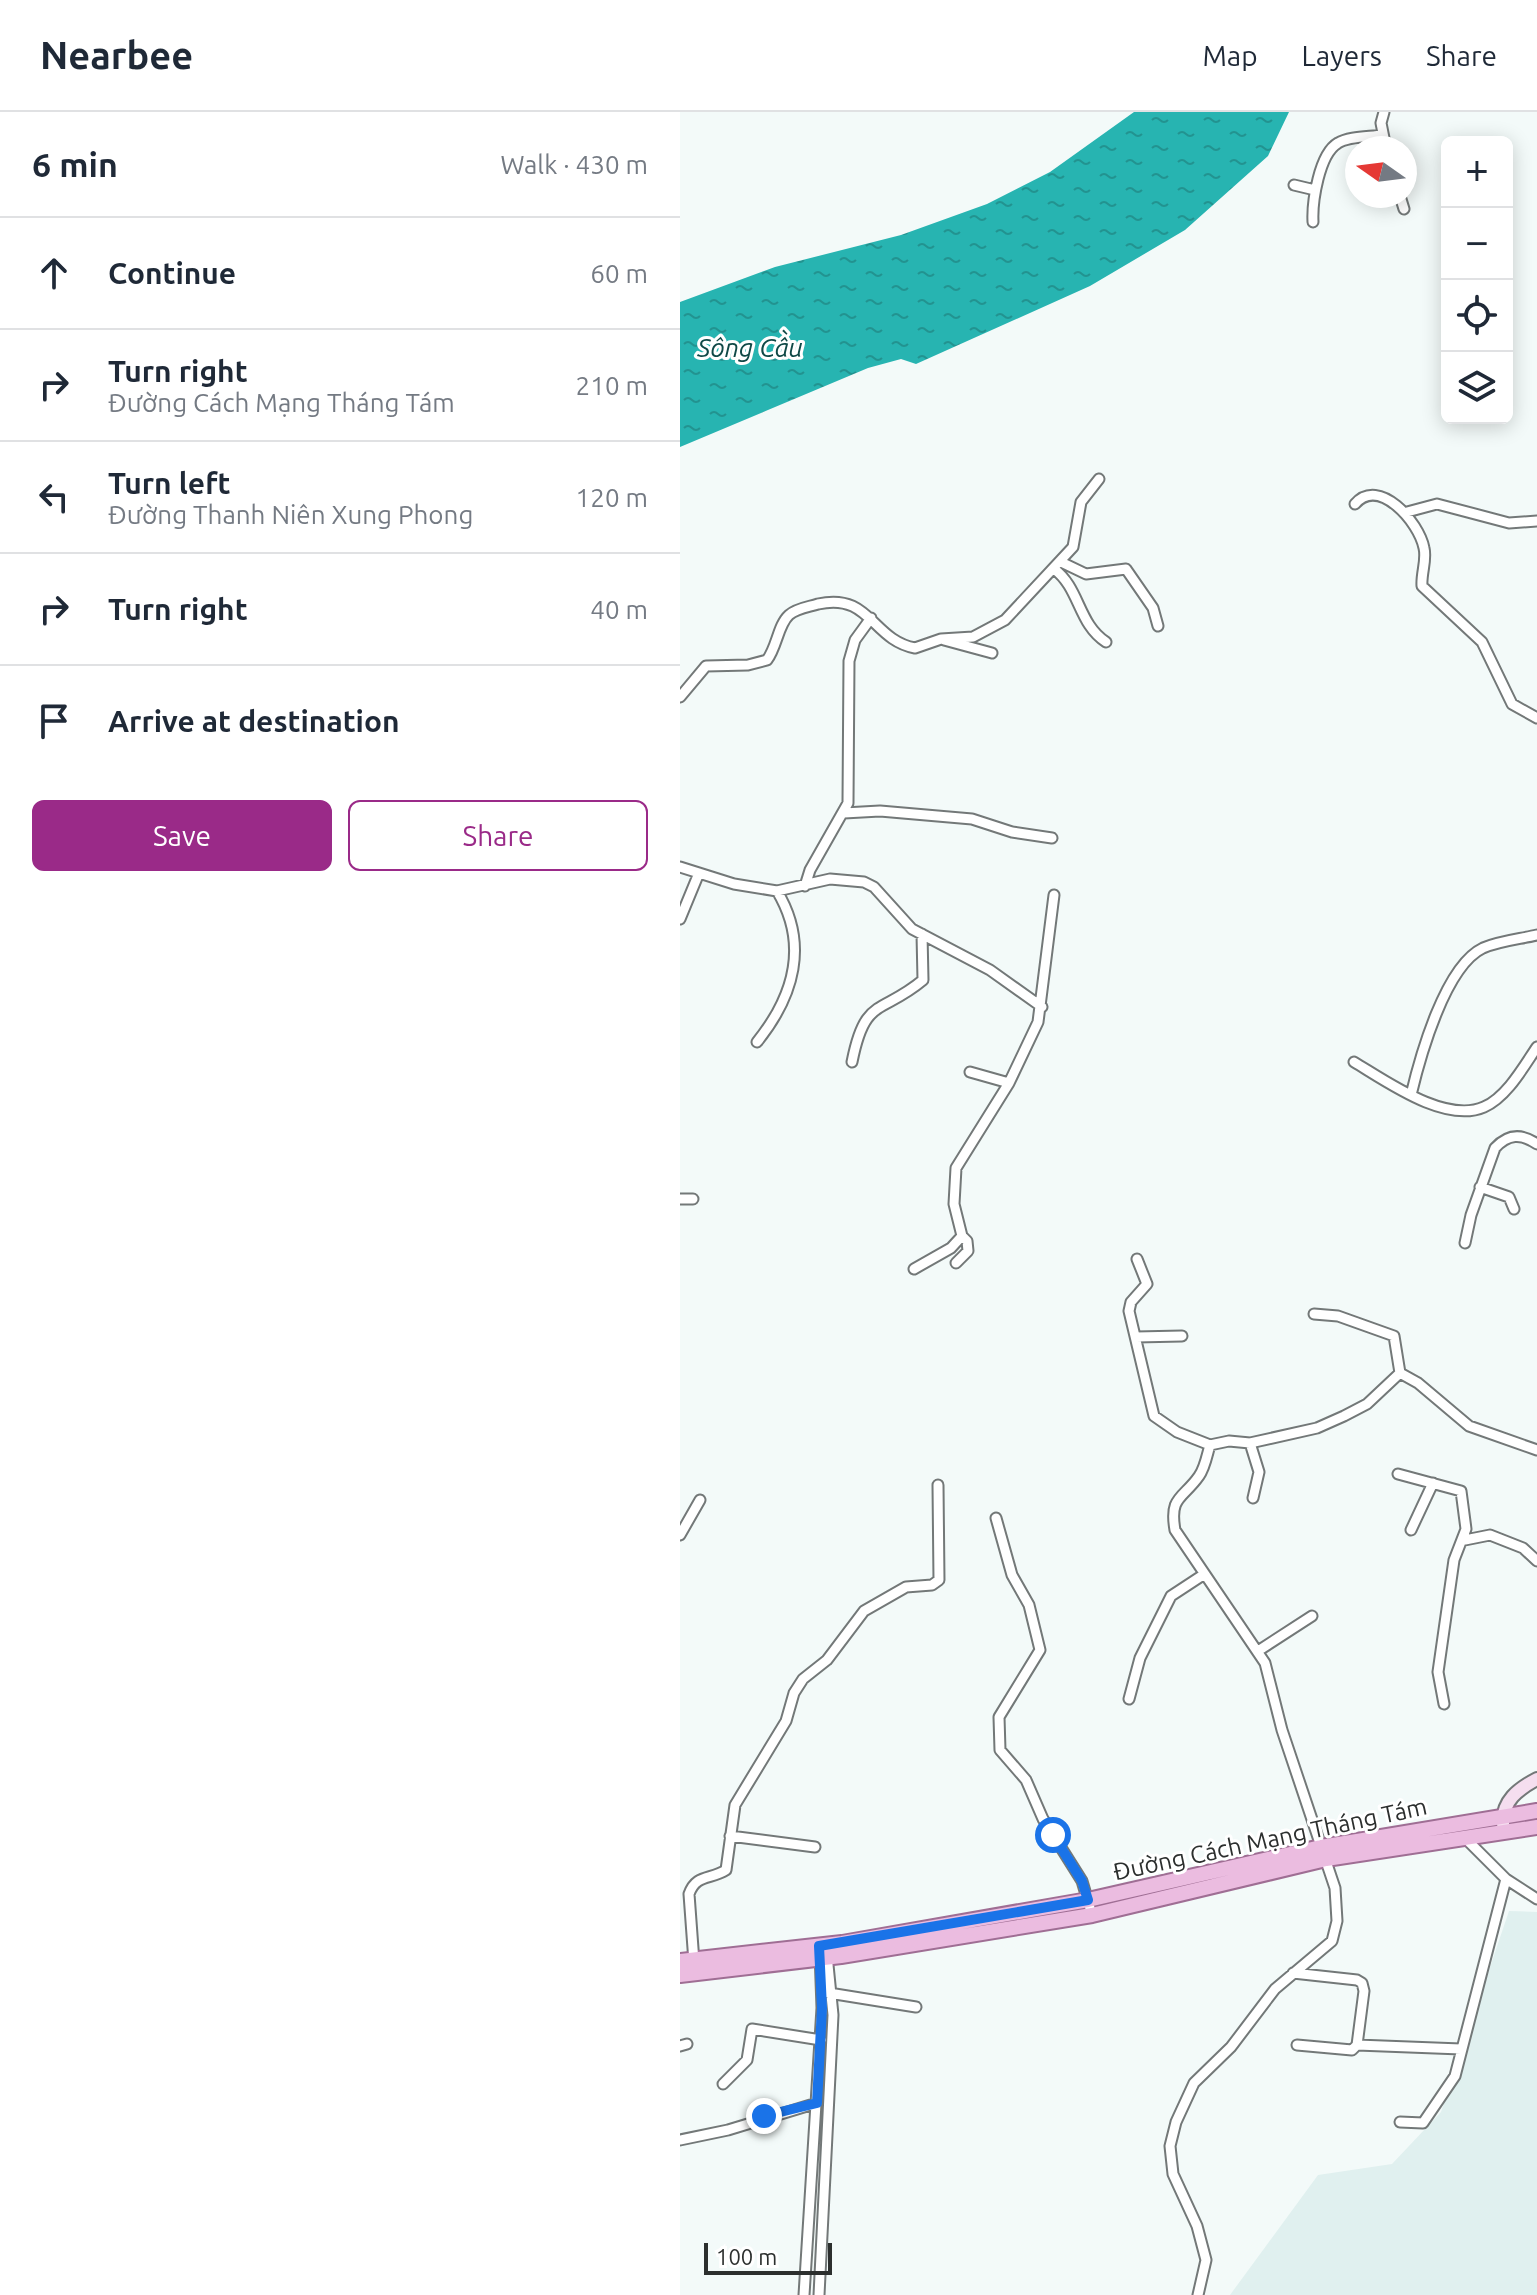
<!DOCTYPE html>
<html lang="en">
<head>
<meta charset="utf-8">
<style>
	body { margin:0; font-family:Ubuntu,sans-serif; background:#f2f2f3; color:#1f2937 }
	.controls { position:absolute; right:24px; top:24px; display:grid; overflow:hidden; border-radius:12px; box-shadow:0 4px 20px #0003 }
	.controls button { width:72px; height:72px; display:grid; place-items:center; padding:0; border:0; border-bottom:2px solid #e0e1e3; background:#fff; color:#1f2937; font:40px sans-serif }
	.compass { position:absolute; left:665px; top:24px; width:72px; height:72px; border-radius:50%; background:#fff; box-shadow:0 4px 20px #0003; rotate:284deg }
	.scale { position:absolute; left:24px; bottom:20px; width:128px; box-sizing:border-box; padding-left:8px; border:4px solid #2c2f2e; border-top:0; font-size:22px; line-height:28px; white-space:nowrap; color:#2c2f2e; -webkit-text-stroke:6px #fff; paint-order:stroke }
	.stop { position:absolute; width:24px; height:24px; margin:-18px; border:6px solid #1a73e8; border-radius:50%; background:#fff }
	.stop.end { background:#1a73e8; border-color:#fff; box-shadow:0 2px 8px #0008 }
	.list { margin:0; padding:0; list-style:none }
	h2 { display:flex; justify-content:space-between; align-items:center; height:104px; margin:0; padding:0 32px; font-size:34px }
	h2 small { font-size:26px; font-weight:400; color:#747a83 }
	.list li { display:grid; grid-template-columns:52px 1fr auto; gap:24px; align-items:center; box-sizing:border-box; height:112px; padding:0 32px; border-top:2px solid #e0e1e3 }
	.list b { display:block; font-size:30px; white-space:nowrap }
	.list p { margin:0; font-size:26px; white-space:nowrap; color:#747a83 }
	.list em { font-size:26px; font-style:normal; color:#747a83 }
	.actions { display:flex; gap:16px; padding:24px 32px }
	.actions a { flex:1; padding:18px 0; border:2px solid #9a2a88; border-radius:12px; text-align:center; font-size:28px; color:#9a2a88 }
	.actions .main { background:#9a2a88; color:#fff }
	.icon { flex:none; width:44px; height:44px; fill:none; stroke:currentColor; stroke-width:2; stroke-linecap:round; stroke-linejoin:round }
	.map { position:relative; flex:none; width:857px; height:2183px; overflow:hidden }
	header { display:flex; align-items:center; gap:48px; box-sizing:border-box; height:112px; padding:0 40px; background:#fff; border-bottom:2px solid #e0e1e3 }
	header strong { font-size:38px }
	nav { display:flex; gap:44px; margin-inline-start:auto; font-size:28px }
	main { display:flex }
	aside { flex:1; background:#fff }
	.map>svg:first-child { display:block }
</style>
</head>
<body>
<header>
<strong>Nearbee</strong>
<nav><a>Map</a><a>Layers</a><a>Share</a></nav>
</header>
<main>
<aside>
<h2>6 min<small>Walk · 430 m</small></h2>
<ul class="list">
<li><svg class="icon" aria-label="ahead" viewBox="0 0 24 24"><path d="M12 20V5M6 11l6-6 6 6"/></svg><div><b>Continue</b></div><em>60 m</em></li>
<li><svg class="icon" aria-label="right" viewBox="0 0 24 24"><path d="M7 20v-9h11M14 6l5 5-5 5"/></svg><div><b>Turn right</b><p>Đường Cách Mạng Tháng Tám</p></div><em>210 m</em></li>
<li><svg class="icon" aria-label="left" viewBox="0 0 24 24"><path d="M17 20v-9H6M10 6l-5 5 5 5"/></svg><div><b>Turn left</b><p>Đường Thanh Niên Xung Phong</p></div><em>120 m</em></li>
<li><svg class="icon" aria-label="right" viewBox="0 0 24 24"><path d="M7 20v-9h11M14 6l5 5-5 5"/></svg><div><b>Turn right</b></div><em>40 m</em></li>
<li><svg class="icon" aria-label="arrive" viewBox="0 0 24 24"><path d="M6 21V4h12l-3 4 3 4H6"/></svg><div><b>Arrive at destination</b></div></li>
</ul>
<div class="actions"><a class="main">Save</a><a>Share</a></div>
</aside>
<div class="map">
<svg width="857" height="2183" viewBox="0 0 857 2183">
	<defs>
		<pattern id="water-ripples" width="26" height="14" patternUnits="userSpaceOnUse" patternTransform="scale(2)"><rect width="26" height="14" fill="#27b4b1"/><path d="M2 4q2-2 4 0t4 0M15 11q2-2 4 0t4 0" fill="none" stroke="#229390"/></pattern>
	</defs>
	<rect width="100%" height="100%" fill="#f3faf9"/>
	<path fill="#e0f0ef" d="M829 1799 857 1800V2183H550L638 2063 712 2052 761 2000Z"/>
	<path fill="url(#water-ripples)" d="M454 0H609L588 44 505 118 410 174 236 252 221 247 188 256 0 335V190L95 155 221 123 307 92 370 60Z"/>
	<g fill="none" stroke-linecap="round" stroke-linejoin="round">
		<g stroke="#737878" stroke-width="13">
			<path id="minor" d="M704 0 701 11 706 36
				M614 73 635 78
				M720 84 724 97
				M633 110C632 90 639 42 658 31 669 24 690 25 702 23
				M675 392C699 364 739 410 744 436 747 448 741 461 742 474L802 530 832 592 857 606
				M727 400 757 392 829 411 857 409
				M381 450 406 462 446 457 473 496 478 514
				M374 457C400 476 398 512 426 530
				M264 528 312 541
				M0 585 26 554 68 553 87 548C97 535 98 513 109 503 117 496 129 495 138 492 190 480 192 528 235 536L261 527 293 525 325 508 393 435 401 390 419 367
				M164 701 200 699 292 707 332 720 372 726
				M0 755 54 772 97 779 150 767 184 770 194 775 232 817 310 858 362 895
				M125 774 130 758 168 691 169 549 175 528 191 506
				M0 807 19 761
				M77 930C114 884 129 832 97 779
				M172 950C185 884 201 903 243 868L242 822
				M674 950C706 969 765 1012 804 995 827 985 844 954 857 935
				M290 960 329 971
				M731 983C740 945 765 854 803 836 819 829 840 827 857 823
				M800 1075 829 1085 834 1097
				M0 1087H13
				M785 1131 791 1103 815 1036C828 1022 841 1021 857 1032
				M457 1147 467 1172 451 1190 449 1199 474 1304 497 1320 530 1333 549 1329 570 1331 637 1316 664 1304 687 1292 720 1261
				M276 1151 288 1139 287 1129 282 1124
				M234 1157 271 1136 282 1124 274 1092 276 1056 329 971 358 910 374 783
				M634 1202 658 1204 714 1224 720 1261
				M456 1225 502 1224
				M720 1261 738 1271 789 1314 857 1338
				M570 1331 579 1360 573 1386
				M718 1362 781 1379 786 1417 774 1448 758 1560 764 1592
				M316 1406 332 1463 349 1493 360 1538 319 1605 320 1638 346 1668 363 1707 402 1769 412 1803
				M731 1418 753 1371
				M0 1423 20 1388
				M785 1428 810 1423 843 1436 857 1449
				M578 1539 632 1504
				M449 1587 460 1546 491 1484 523 1463
				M50 1724 135 1735
				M784 1725 826 1767 857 1787
				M14 1850 9 1782C16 1762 30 1768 46 1758L55 1693 106 1609 114 1581 123 1567 147 1548 184 1499 226 1475 252 1473 259 1468 258 1373
				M613 1861 677 1868 682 1871 684 1879 677 1933 672 1938 617 1933
				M149 1881 236 1895
				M677 1933 781 1937
				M0 1934 7 1932
				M43 1972 67 1948 72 1917 141 1928
				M720 2010 743 2011 775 1964 826 1767
				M0 2028 48 2018 137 1991
				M124 2183 142 1896 140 1841
				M139 2183 153 1903 147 1843
				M518 2183 526 2148 517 2114 493 2062 490 2034 496 2010 514 1971 551 1935 595 1877 652 1829 657 1809 655 1776 602 1618 585 1551 495 1418C489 1384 503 1387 519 1364 525 1356 527 1343 530 1333"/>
		</g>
		<g stroke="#737878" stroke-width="16">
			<path id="secondary" d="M823 1712C822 1689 838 1677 857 1667"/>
		</g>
		<g stroke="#9f6e94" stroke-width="18">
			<path id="primary" d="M0 1849 162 1831 408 1788 641 1735 857 1699
				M0 1863 161 1844 412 1803 646 1747 857 1715"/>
		</g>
		<use href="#minor" stroke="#fff" stroke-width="9"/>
		<use href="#secondary" stroke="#f5deef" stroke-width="12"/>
		<use href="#primary" stroke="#ebbce0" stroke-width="14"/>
	</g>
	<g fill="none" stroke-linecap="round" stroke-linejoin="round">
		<path stroke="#1a73e8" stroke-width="10" d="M84 2004 137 1991 142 1896 139 1834 408 1788 402 1769 373 1723"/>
	</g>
	<g text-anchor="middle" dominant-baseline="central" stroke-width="6" stroke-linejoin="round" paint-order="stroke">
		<g font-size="24" fill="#2c2f2e" stroke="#fff">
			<text transform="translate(590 1727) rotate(-12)">Đường Cách Mạng Tháng Tám</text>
		</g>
		<g font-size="26" font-style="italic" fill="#0f4947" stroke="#fff">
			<text x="70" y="235">Sông Cầu</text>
		</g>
	</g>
</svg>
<div class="controls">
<button>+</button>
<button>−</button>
<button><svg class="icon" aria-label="locate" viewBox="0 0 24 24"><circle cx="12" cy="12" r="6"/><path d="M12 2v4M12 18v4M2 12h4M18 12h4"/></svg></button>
<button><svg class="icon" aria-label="layers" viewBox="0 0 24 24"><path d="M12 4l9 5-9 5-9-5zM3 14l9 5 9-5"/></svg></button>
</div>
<svg class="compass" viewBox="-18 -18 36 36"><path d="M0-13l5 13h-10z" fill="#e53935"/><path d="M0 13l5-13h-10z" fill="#747a83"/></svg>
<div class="scale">100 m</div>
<div class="stop" style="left:373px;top:1723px"></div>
<div class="stop end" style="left:84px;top:2004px"></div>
</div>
</main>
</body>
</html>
